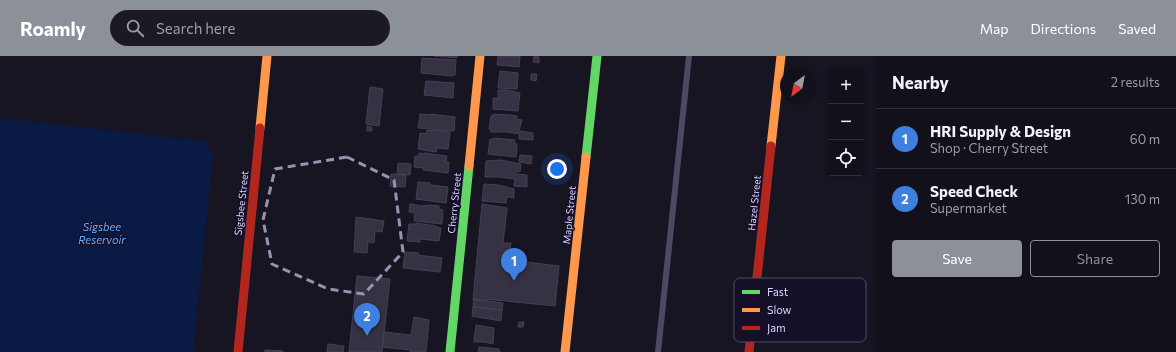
<!DOCTYPE html>
<html lang="en">
<head>
<meta charset="utf-8">
<style>
	body { margin:0; font-family:Commissioner,sans-serif; background:#1b1923; color:#f1f3f6 }
	.controls { position:absolute; right:12px; top:12px; display:grid; overflow:hidden; border-radius:4px; box-shadow:0 2px 6px #0003 }
	.controls button { width:36px; height:36px; display:grid; place-items:center; padding:0; border:0; border-bottom:1px solid #313039; background:#12101a; color:#f1f3f6; font:20px sans-serif }
	.compass { position:absolute; left:780px; top:12px; width:36px; height:36px; border-radius:50%; background:#12101a; box-shadow:0 2px 6px #0003; rotate:212deg }
	.you { position:absolute; left:557px; top:113px; width:14px; height:14px; margin:-10px; border:3px solid #fff; border-radius:50%; background:#1a73e8; box-shadow:0 0 0 6px #1a73e833 }
	.badge { display:grid; place-items:center; width:26px; height:26px; border-radius:50%; background:#8c9099; color:#fff; font-size:13px; font-weight:700 }
	.pin { position:absolute; translate:-50% -33px; filter:drop-shadow(0 1px 2px #0008) }
	.pin::after { content:''; position:absolute; top:21px; width:14px; height:12px; background:inherit; clip-path:polygon(0 0,100% 0,50% 100%) }
	.list { margin:0; padding:0; list-style:none }
	h2 { display:flex; justify-content:space-between; align-items:center; height:52px; margin:0; padding:0 16px; font-size:17px }
	h2 small { font-size:13px; font-weight:400; color:#9c9da2 }
	.list li { display:grid; grid-template-columns:26px 1fr auto; gap:12px; align-items:center; box-sizing:border-box; height:60px; padding:0 16px; border-top:1px solid #313039 }
	.list b { display:block; font-size:15px; white-space:nowrap }
	.list p { margin:0; font-size:13px; white-space:nowrap; color:#9c9da2 }
	.list em { font-size:13px; font-style:normal; color:#9c9da2 }
	.actions { display:flex; gap:8px; padding:12px 16px }
	.actions a { flex:1; padding:9px 0; border:1px solid #8c9099; border-radius:4px; text-align:center; font-size:14px; color:#8c9099 }
	.actions .main { background:#8c9099; color:#fff }
	.icon { flex:none; width:22px; height:22px; fill:none; stroke:currentColor; stroke-width:2; stroke-linecap:round; stroke-linejoin:round }
	.map { position:relative; flex:none; width:876px; height:296px; overflow:hidden }
	header { display:flex; align-items:center; gap:24px; box-sizing:border-box; height:56px; padding:0 20px; background:#8c9099; color:#fff }
	header strong { font-size:19px }
	nav { display:flex; gap:22px; margin-inline-start:auto; font-size:14px }
	.search { width:280px; height:36px; background:#1b1923; display:flex; align-items:center; gap:10px; box-sizing:border-box; padding:0 14px; border-radius:22px; color:#9c9da2; font-size:15px }
	main { display:flex }
	aside { flex:1; background:#12101a }
	.map>svg:first-child { display:block }
</style>
</head>
<body>
<header>
<strong>Roamly</strong>
<div class="search"><svg class="icon" aria-label="search" viewBox="0 0 24 24"><circle cx="10" cy="10" r="6"/><path d="M15 15l6 6"/></svg>Search here</div>
<nav><a>Map</a><a>Directions</a><a>Saved</a></nav>
</header>
<main>
<div class="map">
<svg width="876" height="296" viewBox="0 0 876 296">
	<rect width="100%" height="100%" fill="#181522"/>
	<path fill="#091a44" d="M0 62 204 85 213 98 193 296H0Z"/>
	<path fill="#363244" stroke="#453f56" d="M434 0H457V2Z
		M498 0H520L519 11 497 9Z
		M534 0 539 1V7L533 6Z
		M422 2 456 4 455 19H452V20L421 17Z
		M500 15 518 17 517 33 498 32Z
		M531 18H537L536 25 531 24Z
		M426 25 454 27 453 42 424 39Z
		M370 31 383 33 379 70 366 68Z
		M498 34H507L520 37 518 55 493 53V42H498Z
		M420 58 431 59V58L455 61 454 75 418 72Z
		M493 58 511 59 517 60V63L522 64 518 78 508 76H491V73H489L491 60H493Z
		M367 70 372 71V75H367Z
		M427 74 450 76 448 93 437 92 436 96 418 93 420 77 426 78Z
		M520 75 533 77V84L519 83Z
		M494 82 515 84 514 87 517 88 516 101 488 98 490 83H493Z
		M419 97 424 98V97L447 100 446 106H449L448 117 423 114V112L414 111 415 100H419Z
		M520 99 532 100 531 108 519 106Z
		M501 104 521 108 520 116 516 115V118L527 119V131L514 130 515 123 499 121H485L486 105Z
		M398 107 411 108 410 119 397 118Z
		M391 118 406 119 405 131 390 130Z
		M418 126 430 127V129L448 131 446 147 416 143Z
		M484 128 499 129 514 133V142L507 141 506 147 482 145Z
		M410 148 423 150 429 149 439 150V153L443 154 442 168 414 165 415 157 409 156Z
		M482 148 507 152 503 187H511L509 204 559 210 555 250 485 243V245L473 244Z
		M356 161 384 165 382 176 375 175 374 187 368 186 367 197 354 196Z
		M416 167 436 170V171L441 172 439 185 420 183V186L407 185 409 168H416Z
		M405 196 419 197 418 199 442 202 440 216 403 212Z
		M357 220 390 223 382 296H349Z
		M474 243 503 247 502 254 473 251Z
		M473 251 502 254 501 265 472 260Z
		M414 261 429 264 426 296H410V294L382 291 384 276 411 279Z
		M519 266H524L523 271H518Z
		M476 269 494 272 493 288 484 286H474Z
		M328 288 344 290 343 296H327Z
		M479 291 499 293V296H501H478Z
		M265 294 283 295V296H265Z"/>
	<g fill="none" stroke-linecap="round" stroke-linejoin="round">
		<path stroke="#4c4963" stroke-width="6" d="M658 296 689 0"/>
		<path stroke="#63d668" stroke-width="9" d="M586 101 597 0
			M450 296 469 110"/>
		<path stroke="#ff974d" stroke-width="9" d="M260 72 267 0
			M771 90 781 0
			M469 110 480 0
			M565 296 586 101"/>
		<path stroke="#b3261e" stroke-width="9" d="M238 296 260 72
			M749 296 771 90"/>
	</g>
	<path fill="none" stroke="#9892b2" stroke-width="3" stroke-dasharray="8 5" stroke-linejoin="round" d="M347 101 394 124 403 196 364 238 328 233 272 208 263 164 275 113Z"/>
	<g text-anchor="middle" dominant-baseline="central" stroke-width="3" stroke-linejoin="round" paint-order="stroke">
		<g font-size="10" fill="#ddd5ff" stroke="#150f28">
			<text transform="translate(241 147) rotate(-84)">Sigsbee Street</text>
			<text transform="translate(454 147) rotate(-84)">Cherry Street</text>
			<text transform="translate(754 147) rotate(-84)">Hazel Street</text>
			<text transform="translate(569 159) rotate(-84)">Maple Street</text>
		</g>
		<g font-size="11" font-style="italic" fill="#63adff" stroke="#150f28">
			<text x="102" y="170">Sigsbee<tspan x="102" dy="13">Reservoir</tspan></text>
		</g>
	</g>
	<rect x="734" y="222" width="132" height="64" rx="6" fill="#150f28" stroke="#514a68" stroke-width="1"/>
	<rect x="742" y="234" width="18" height="4" fill="#63d668"/>
	<rect x="742" y="252" width="18" height="4" fill="#ff974d"/>
	<rect x="742" y="270" width="18" height="4" fill="#b3261e"/>
	<g font-size="11" fill="#ddd5ff">
		<text x="767" y="240">Fast</text>
		<text x="767" y="258">Slow</text>
		<text x="767" y="276">Jam</text>
	</g>
</svg>
<div class="controls">
<button>+</button>
<button>−</button>
<button><svg class="icon" aria-label="locate" viewBox="0 0 24 24"><circle cx="12" cy="12" r="6"/><path d="M12 2v4M12 18v4M2 12h4M18 12h4"/></svg></button>
</div>
<svg class="compass" viewBox="-18 -18 36 36"><path d="M0-13l5 13h-10z" fill="#e53935"/><path d="M0 13l5-13h-10z" fill="#9c9da2"/></svg>
<div class="you"></div>
<div class="pin badge" style="left:514px;top:225px;background:#3f7fe0">1</div>
<div class="pin badge" style="left:367px;top:280px;background:#3f7fe0">2</div>
</div>
<aside>
<h2>Nearby<small>2 results</small></h2>
<ul class="list">
<li><span class="badge" style="background:#3f7fe0">1</span><div><b>HRI Supply &amp; Design</b><p>Shop · Cherry Street</p></div><em>60 m</em></li>
<li><span class="badge" style="background:#3f7fe0">2</span><div><b>Speed Check</b><p>Supermarket</p></div><em>130 m</em></li>
</ul>
<div class="actions"><a class="main">Save</a><a>Share</a></div>
</aside>
</main>
</body>
</html>
